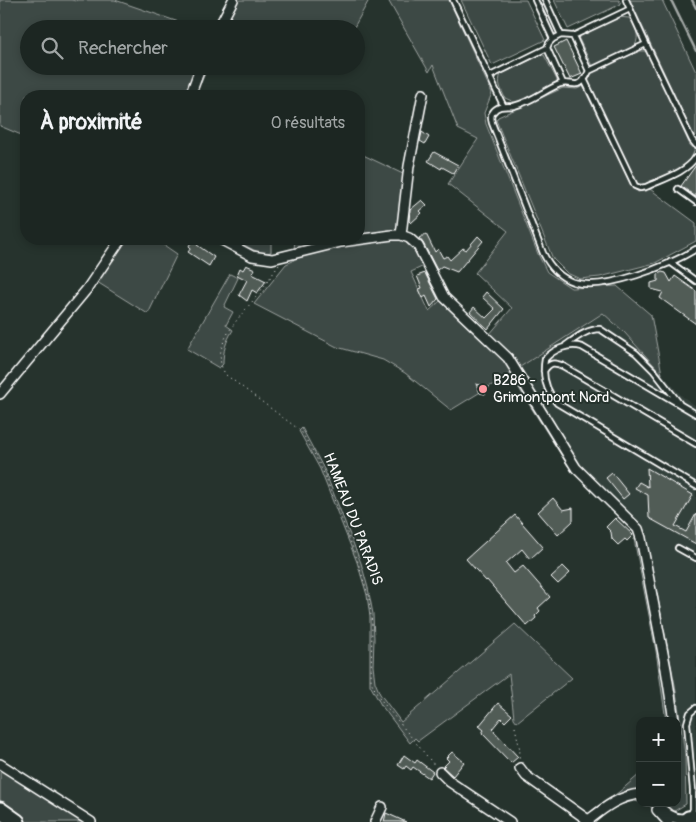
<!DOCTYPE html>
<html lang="fr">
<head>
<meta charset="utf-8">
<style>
	body { margin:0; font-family:Pangolin,sans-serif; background:#252e2a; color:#f1f3f6 }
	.controls { position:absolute; right:15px; bottom:15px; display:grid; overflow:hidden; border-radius:10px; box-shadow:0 2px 8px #0003 }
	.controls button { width:45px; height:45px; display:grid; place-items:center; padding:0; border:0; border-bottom:1px solid #3a4340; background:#1c2622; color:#f1f3f6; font:25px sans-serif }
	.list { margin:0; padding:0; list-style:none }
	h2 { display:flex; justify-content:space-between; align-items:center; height:65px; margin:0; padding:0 20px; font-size:21px }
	h2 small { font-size:16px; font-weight:400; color:#a0a5a5 }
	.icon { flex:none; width:28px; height:28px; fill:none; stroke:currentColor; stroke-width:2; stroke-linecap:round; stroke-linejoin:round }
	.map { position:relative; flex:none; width:696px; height:822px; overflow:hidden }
	.search { position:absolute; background:#1c2622; box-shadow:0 2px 8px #0003; left:20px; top:20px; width:345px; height:55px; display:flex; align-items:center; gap:12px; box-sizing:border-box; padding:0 18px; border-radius:28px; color:#a0a5a5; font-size:19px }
	.panel { position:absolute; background:#1c2622; box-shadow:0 2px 8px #0003; left:20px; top:90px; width:345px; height:155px; border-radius:20px }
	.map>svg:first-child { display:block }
</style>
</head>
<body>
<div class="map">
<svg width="696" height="822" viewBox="0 0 696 822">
	<rect width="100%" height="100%" fill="#26332d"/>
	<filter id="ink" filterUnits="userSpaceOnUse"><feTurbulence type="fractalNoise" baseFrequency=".02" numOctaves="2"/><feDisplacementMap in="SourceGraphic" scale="10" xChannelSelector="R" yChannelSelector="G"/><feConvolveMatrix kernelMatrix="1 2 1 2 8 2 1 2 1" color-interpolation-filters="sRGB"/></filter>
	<g filter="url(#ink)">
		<path fill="#333f3a" d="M603 313 624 332 682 396 696 406V758L685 754 663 620 642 524 580 465 571 453 520 367Z"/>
		<path fill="#3e4944" stroke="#9ea4a2" d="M0 0H71L76 1 77 0H115L199 29H29V66H208L201 83 192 80 185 96H26V137L0 126Z
			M228 0H369L353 29H240L227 25 225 29H213Z
			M388 0H449L492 93 484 113 486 124 538 254 547 272 571 288 617 286 651 315 662 374 624 332 603 313 520 367 577 460 568 466 510 374 451 410 405 373 383 360 337 347 254 304 286 264 293 261 295 239H359V153L403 174 398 239H404L414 249 424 266 411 272 429 311 440 301 483 342 512 308 475 273 508 231 448 184 478 139 458 129 433 65 429 72Z
			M461 0H526L545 40 492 65Z
			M554 0H619L621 4 568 29Z
			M630 0H662L696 72V136L694 135 689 126Z
			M619 17 629 18C636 26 640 36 635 46L595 66H592L578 37Z
			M639 51H645L649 55 690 145 695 149 691 159 685 166 645 185H639L635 183 588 82 592 72Z
			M541 55H544L557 80 556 83 516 103 505 98C501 89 497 83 501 74Z
			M583 86 632 187 638 192 650 189 696 223V241L655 263 600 277 580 279 567 273 553 259 496 120 498 117 563 88 577 89Z
			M118 239H155L177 254 148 314 97 282Z
			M232 239H271V252L262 254Z
			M230 274 238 278 224 307 233 312 226 325 233 330C226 341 223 351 223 364L219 368 187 349Z
			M302 428 324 469 361 563 368 588 373 614 374 639 373 666 375 682 380 694 401 722 515 624 572 678 517 722 514 718 509 674 418 741 415 738 410 743 381 705 370 685V617L367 595 357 562 320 469 299 431Z
			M645 532 675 685 685 754 686 804 671 813 666 822H660L653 813 650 804 648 803H677V721H666L656 651 634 539Z
			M0 759 97 822H25L0 805Z
			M640 774V802L634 801 623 804 610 810 596 822H578L619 792Z"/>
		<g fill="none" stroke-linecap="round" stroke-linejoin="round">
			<path stroke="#a4a9a7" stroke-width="2.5" d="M671 0 696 51
				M692 0 696 8"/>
		</g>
		<path fill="#515c57" stroke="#fff" d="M566 41 582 74 570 79 554 47Z
			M422 132 429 137 425 144 420 141Z
			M434 152 458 165 453 173 442 167 441 169 428 161Z
			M696 165V197L681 186Z
			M422 200 427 205 420 211 422 213 411 223 409 221 410 210Z
			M426 234 435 252 438 249 443 258 447 256 450 260 463 248 466 250 478 236 483 241 457 272 442 266 437 270 423 243 419 238Z
			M192 240 198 244 197 245 214 257 209 266 188 252 191 248 189 246Z
			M246 265 255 269 252 274 266 281 257 293 252 290 247 301 239 295 247 280 237 275 240 268 243 270Z
			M662 272 666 273 671 282 675 276 696 291V324L660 298 663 292 651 289V283L658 281V274Z
			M425 273 438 299 431 307 426 296 423 298 419 289 422 288 417 276Z
			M486 292 504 309 488 329 470 312 474 307 486 318 495 309 482 297Z
			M476 384 489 387 488 390 485 394 480 393Z
			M647 468 693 495 675 526 686 532 696 514V544L649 518 648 495 635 488 639 482 648 487Z
			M612 473 629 494 623 499 606 478Z
			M553 498 563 510 573 508V521L558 535 538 512Z
			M515 515 543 547 530 559 522 549 506 563 514 573 523 566 550 597 538 608 540 611 535 616 536 618 527 626 487 580 486 581 466 559Z
			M615 518 633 535 627 541 625 539 618 545 612 539 611 532 606 527Z
			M563 566 570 573 558 584 551 577Z
			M498 703 512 715 505 722 501 718 492 729 518 757 511 763 482 733 484 730 479 726Z
			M452 752 464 762 453 776 443 767 449 761 446 758Z
			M404 755 415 763 417 760 433 772 429 778 413 767 411 770 406 766 404 769 398 765Z
			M386 813 406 822H384Z"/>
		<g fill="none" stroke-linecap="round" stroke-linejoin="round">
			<g stroke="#fff" stroke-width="8">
				<path id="lane" d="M453 0 503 105
					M545 0 561 35
					M626 0 646 44 589 71C579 93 573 80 560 84 545 90 531 102 514 106 507 107 499 104 493 112 490 115 491 119 492 123L543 253C550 267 559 277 573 282 604 292 670 265 696 249
					M573 36 589 71
					M553 39 561 35 573 36 630 9
					M646 44 692 140 696 145
					M547 48 563 83
					M490 76 547 48 549 43 553 39 535 0
					M584 79 635 186 640 188 646 187C663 179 686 173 696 157
					M678 189 696 202
					M670 262 696 281
					M566 345C576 338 587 329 600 329L636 353 654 371 679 403
					M544 371C550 362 554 362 563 366L696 444
					M696 414 582 347C569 343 554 349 545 359 542 375 546 391 557 403L696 486
					M678 548 696 558
					M691 814 693 809V790L687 723 690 713 696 708"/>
			</g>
			<g stroke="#fff" stroke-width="12">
				<path id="street" d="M218 29 233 0
					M190 96 201 66
					M401 235 409 166 423 94
					M220 239 252 256 272 259 341 242 392 235H401L409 238 418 246 444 297 508 358 576 468 638 529 641 538 666 669 674 721
					M0 394 87 289 121 239
					M0 764 91 822
					M520 768 526 776 588 820
					M440 772 450 782 510 822
					M657 803C664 813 674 820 686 819
					M657 810 668 822
					M375 822 382 807
					M586 822C603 809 618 796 640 794"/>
			</g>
			<g stroke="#fff" stroke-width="15">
				<path id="secondary" d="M682 822 688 817 696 816"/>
			</g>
			<g stroke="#fff" stroke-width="19">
				<path id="highway" d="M0 810 17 822"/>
			</g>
			<path stroke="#fff" stroke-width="1" stroke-dasharray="1 4" stroke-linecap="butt" d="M279 265C271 276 264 287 256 297 240 317 207 348 226 375L301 431 315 455 325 476 356 556 369 598 372 625 371 681 377 694 384 704 435 766
				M515 727 520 750 519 761"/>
			<use href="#lane" stroke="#26332d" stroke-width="4.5"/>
			<use href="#street" stroke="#26332d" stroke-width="9"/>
			<use href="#secondary" stroke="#26332d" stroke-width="11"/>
			<use href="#highway" stroke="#26332d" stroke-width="15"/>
		</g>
	</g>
	<circle fill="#ff9aa2" stroke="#26332d" stroke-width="2" cx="483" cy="389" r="5"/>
	<g text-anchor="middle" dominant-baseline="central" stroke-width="4" stroke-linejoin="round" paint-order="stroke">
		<g font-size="15" fill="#fff" stroke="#26332d" text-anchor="start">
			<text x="493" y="380">B286 -<tspan x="493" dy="17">Grimontpont Nord</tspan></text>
		</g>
		<g font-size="15" fill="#fff" stroke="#26332d">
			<text transform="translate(353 519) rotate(69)">HAMEAU DU PARADIS</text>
		</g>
	</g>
</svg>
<div class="controls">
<button>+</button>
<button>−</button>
</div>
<div class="search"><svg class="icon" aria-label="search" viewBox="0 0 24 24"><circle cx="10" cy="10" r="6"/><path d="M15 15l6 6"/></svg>Rechercher</div>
<section class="panel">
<h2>À proximité<small>0 résultats</small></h2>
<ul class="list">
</ul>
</section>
</div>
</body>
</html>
